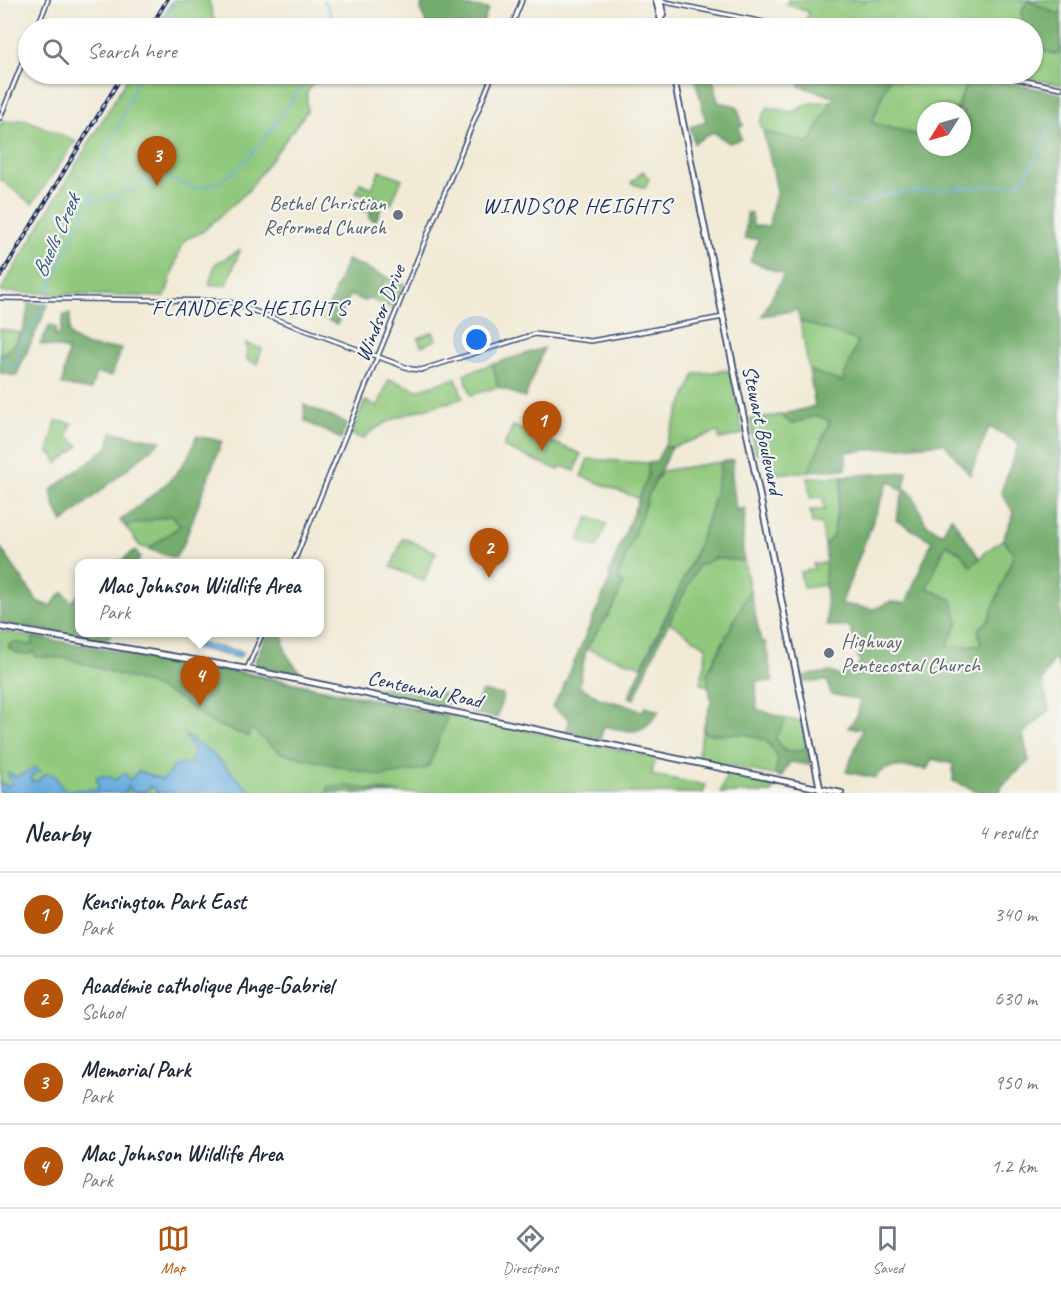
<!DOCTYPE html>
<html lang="en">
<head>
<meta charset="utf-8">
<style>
	body { margin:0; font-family:Caveat,sans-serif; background:#f6f6f7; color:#1f2937 }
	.compass { position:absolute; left:917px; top:102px; width:54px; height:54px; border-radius:50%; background:#fff; box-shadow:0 2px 4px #0004; rotate:233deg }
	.you { position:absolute; left:477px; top:340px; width:21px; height:21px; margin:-15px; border:4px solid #fff; border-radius:50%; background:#1a73e8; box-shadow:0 0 0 9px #1a73e833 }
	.badge { display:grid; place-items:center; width:39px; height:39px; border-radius:50%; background:#b45309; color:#fff; font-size:20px; font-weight:700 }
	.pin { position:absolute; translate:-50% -50px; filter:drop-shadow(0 2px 3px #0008) }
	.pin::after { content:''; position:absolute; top:32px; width:21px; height:18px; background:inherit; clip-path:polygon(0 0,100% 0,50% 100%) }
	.popup { position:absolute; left:75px; top:559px; width:249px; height:78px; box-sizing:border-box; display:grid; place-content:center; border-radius:12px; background:#fff; filter:drop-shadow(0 2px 4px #0005); font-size:20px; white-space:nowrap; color:#747a83 }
	.popup b { font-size:22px; color:#1f2937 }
	.popup::after { content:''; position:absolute; left:50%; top:100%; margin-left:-12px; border:12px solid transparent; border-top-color:#fff }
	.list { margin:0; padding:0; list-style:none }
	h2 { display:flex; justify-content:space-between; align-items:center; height:78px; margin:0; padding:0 24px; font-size:26px }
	h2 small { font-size:20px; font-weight:400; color:#747a83 }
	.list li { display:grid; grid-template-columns:39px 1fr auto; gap:18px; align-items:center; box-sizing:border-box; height:84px; padding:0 24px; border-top:2px solid #e0e1e3 }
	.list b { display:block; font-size:22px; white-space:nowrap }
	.list p { margin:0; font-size:20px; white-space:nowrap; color:#747a83 }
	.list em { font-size:20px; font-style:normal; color:#747a83 }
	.icon { flex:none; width:33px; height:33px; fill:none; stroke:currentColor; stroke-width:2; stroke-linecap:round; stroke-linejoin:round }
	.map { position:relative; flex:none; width:1061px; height:793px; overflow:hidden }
	.search { position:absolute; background:#fff; box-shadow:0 2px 4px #0004; left:18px; right:18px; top:18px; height:66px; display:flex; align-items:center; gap:15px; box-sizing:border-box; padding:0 21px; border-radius:33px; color:#747a83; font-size:22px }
	.sheet { height:414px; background:#fff }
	nav { display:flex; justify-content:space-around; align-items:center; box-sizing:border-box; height:84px; border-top:2px solid #e0e1e3; background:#fff; font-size:16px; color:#747a83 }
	nav a { display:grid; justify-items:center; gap:3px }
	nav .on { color:#b45309 }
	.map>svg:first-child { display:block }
</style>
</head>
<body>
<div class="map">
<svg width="1061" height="793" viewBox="0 0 1061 793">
	<rect width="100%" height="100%" fill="#f6f6f2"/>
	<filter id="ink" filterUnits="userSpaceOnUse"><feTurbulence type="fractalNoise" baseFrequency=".0167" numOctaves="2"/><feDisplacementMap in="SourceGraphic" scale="12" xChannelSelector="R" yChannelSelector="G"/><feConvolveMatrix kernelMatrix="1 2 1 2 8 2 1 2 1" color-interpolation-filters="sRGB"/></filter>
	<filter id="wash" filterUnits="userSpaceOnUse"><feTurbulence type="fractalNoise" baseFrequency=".008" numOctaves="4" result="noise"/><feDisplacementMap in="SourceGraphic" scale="24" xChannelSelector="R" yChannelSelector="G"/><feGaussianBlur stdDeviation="1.35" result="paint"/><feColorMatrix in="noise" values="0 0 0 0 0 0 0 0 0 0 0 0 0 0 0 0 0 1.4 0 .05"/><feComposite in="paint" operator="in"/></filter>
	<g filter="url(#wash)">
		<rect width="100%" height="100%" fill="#f1ead6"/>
		<path fill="#8fc87c" stroke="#557c6d" stroke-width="1.5" d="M173 0H209L216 28H157Z
			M788 0H1061V85L1006 74H1032V28H803L809 12 787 5Z
			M130 74H320L307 92V111L247 192 202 232 186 239 179 252 165 297 0 292Z
			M916 74H970L956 111H926V137L872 123 889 78 912 84Z
			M832 101 809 144C793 136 779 137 763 131L760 122 768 107 792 112 811 103Z
			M24 119 76 141 32 204 0 179V125L3 120 9 122Z
			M380 170 402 179 391 204 356 192 360 183 372 188Z
			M643 171 649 179 645 188 631 183Z
			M240 250 227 285H209L215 264Z
			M387 277 404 284 395 309 372 300Z
			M800 321 859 341 842 383 809 370Z
			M0 329 21 333 11 348 0 355Z
			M433 332 436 340 421 346 418 338Z
			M246 343 262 349 257 364 247 360Z
			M493 364 498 387 471 395 464 374Z
			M730 370 743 434 720 439 718 432 672 447H664L695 374Z
			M456 378 463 398C431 408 386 415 363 439L351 434 365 401 378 406 389 379 417 390Z
			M781 415 792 424 816 415 830 421 809 471 775 474 769 451 755 453 750 419Z
			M56 421 72 423 67 435 79 446 57 464 54 455 48 452Z
			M513 426 581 454 575 471 561 466 559 470 503 447Z
			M588 459 648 463V476L640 499 581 476Z
			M721 462C711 536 672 600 642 666L586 649 614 606 623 584 618 578 650 491 662 471Z
			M843 476 833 536 825 545 821 523 812 524 810 510H824L823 497 810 498 808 478Z
			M173 515 180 526 148 549 140 546 125 526Z
			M588 517 607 524 597 548 579 541Z
			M403 538 436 552 424 581 391 567Z
			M1003 539 1014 554 988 621 978 630 982 644 959 647 947 645 958 622 926 588 946 543 980 559 984 553Z
			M715 558 744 561 750 590 707 674 709 687 700 683 705 664 706 647 669 622 698 566Z
			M828 562 825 585 803 588 800 572 814 569 813 564Z
			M0 631 247 673 655 757 652 775 706 785 703 793H0Z
			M786 719 802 721 807 747 800 751 785 752 775 738Z
			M703 729 706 734H746L767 741 778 758 775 775 697 760Z
			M728 772 775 782 772 793H720Z"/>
		<path fill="#73ac6c" stroke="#476e65" stroke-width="1.5" fill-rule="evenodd" d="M422 0 488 9 481 28 465 25 428 28 421 11Z
			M1028 0 1058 14 1061 11 1060 52 1055 54 1033 49 1032 28H1019L1024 24 1021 13Z
			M694 74H712L718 102 737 106 743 126 739 127 741 139 729 143 713 132 694 143 690 127 706 122Z
			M804 74H871L889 78 872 123 926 137V147H962V111H956L970 74 1061 94V670L1054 658 1042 681 1050 710 1023 734 1029 761 1002 786 999 793H982L953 781V764L932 759 927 769C910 768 885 761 875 778L846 772 863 729 848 728 857 716 861 700 830 694 828 681 803 682 802 676 830 672 841 676 853 671 860 663 850 627 827 626C828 611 826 598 825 583 825 569 827 558 825 545L833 536 843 476 907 472 904 487 913 495 925 522 942 534 951 517 980 559 970 566 961 553 946 544 927 588 952 600 958 622 947 645 960 647 981 644 978 630 988 621 1014 554 1003 539 1014 513 1001 492 1019 443 989 427 970 475 944 443 846 452V469L809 471 830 421 816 415 792 424 781 415 815 406 809 370 842 382 858 341 800 321 797 310 762 316 784 274 750 261 759 239H745L747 213H751L753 226H769C770 216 772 208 775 198 779 183 766 147 763 131 779 137 793 136 809 144L834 97 799 86ZM889 480 903 492 896 520 932 541 906 603 890 602 874 609 841 604Z
			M369 195 384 201 376 221 369 218 371 213 363 210Z
			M347 260 387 277 372 300 368 298 365 301 350 295 337 324 324 319Z
			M28 303 48 305 16 376 0 373V356C20 346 27 324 28 303Z
			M70 314 69 334C83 350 103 348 122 348L112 376 96 373 91 390 62 385 68 350 40 344 50 325 56 328 55 335 60 333 64 315Z
			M544 348 525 398 498 387 493 364Z
			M304 405 347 423 341 439 305 421Z
			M112 432 161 441 63 522 55 508 51 490 108 447Z
			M196 436 222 441 184 543 175 558 148 549 180 526 173 515 125 526 120 521C148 497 188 475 196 436Z
			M664 447H672L650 491 618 578 623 584 614 606 586 649 579 686 601 699 631 706 642 712 645 707 659 711C643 737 630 732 604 726L600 740 566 732 570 720 552 707 562 690 610 579 609 573 648 476V463L656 462Z
			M734 460 732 475 736 510 745 508C745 527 740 542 744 561L715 558 698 566 659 642 634 699 629 697C662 620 709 546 721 462Z
			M0 547 38 602 50 606 63 592 71 602 80 594V632L111 633 107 641 0 623Z
			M135 550 140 557 137 563H118Z
			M750 590 761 642H765L773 682 756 681 757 709 786 719 775 739 785 751H800L807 747 811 765 790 762 781 777 775 775 778 758 767 741 746 734H706L703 729 711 702 707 674Z
			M267 633H284C281 650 290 660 300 672L299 676 255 666V661Z
			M34 637 215 668 446 716 447 718 430 764 425 769 381 776 281 753 251 729 248 730 250 737 214 724 174 696 146 683 66 658 36 657 33 651 29 655 17 653 9 648V645L14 642 32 645Z
			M404 685 450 695 448 703 443 706 372 692 374 689Z
			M482 691 503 695 497 718 472 713Z
			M346 786 399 793H328V787Z"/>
		<path fill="#6aaedf" stroke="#426e9e" stroke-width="1.5" d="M192 642 240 651 243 652 239 658 190 647Z
			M185 735 212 753 252 793H156V789L150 786 148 790 133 793 128 786 125 793H0V782L7 786 12 784 8 774 10 773 16 777 35 768 40 771 32 775 31 781H37L47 773 57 777 60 786 66 790 98 789 97 776H108L115 780 125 773 129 780 139 771 163 780 175 765 188 764 193 759 194 753Z"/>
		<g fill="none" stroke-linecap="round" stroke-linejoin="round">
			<path stroke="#6aaedf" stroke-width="1.5" d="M324 0 333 19
				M159 28 176 0
				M97 179 140 74
				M91 194 94 201H101L162 177C175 178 184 188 197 188 242 187 284 107 310 74
				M831 194 845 202 860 205 889 194 1015 184C1040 172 1036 133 1061 120
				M47 293 93 191
				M0 360 9 361 12 369 18 365 19 349 45 302
				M1061 441 1057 451 1061 457"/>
		</g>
	</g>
	<g filter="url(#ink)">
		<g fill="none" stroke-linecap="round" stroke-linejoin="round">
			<g stroke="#3b4b70" stroke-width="6">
				<path id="minor" d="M660 1 793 28
					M37 28 48 0
					M511 28 522 0
					M991 74 1061 88
					M0 118 28 49
					M0 298 227 301 411 369 421 370 535 334 591 341 723 317
					M293 564 493 74
					M247 669 263 632"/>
			</g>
			<g stroke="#3b4b70" stroke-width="8">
				<path id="major" d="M656 0 663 28
					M660 0 663 14 661 17
					M673 74 821 793
					M0 627 247 669 841 793"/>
			</g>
			<use href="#minor" stroke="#fff" stroke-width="3"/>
			<use href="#major" stroke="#fff" stroke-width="4.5"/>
			<g stroke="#1b2f5e" stroke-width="4">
				<path id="rail" d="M150 28 167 0
					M0 277 123 74"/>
			</g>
			<use href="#rail" stroke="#f6f6f2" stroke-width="1.5" stroke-dasharray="4.5" stroke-linecap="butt"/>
		</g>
	</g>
	<g fill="#6b7280" stroke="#f6f6f2" stroke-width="2">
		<circle cx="398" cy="215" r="6"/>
		<circle cx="829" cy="653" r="6"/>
	</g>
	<g text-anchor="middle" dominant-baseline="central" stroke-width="4.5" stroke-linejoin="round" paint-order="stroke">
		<g font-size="21" fill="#5b616d" stroke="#f6f6f2" text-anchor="end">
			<text x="386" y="203">Bethel Christian<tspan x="386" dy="24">Reformed Church</tspan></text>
			<text x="841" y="641" text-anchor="start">Highway<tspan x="841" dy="24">Pentecostal Church</tspan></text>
		</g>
		<g font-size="21" fill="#1b2f5e" stroke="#f6f6f2">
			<text transform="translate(380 313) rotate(-68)">Windsor Drive</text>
			<text transform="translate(763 430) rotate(78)">Stewart Boulevard</text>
			<text transform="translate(425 689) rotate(12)">Centennial Road</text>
		</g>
		<g font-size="22" letter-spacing="1.5" fill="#1b2f5e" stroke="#f6f6f2">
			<text x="577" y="206">WINDSOR HEIGHTS</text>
			<text x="250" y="308">FLANDERS HEIGHTS</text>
		</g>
		<g font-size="22" font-style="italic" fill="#335585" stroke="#f6f6f2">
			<text transform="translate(56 236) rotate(-66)">Buells Creek</text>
		</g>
	</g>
</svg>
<svg class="compass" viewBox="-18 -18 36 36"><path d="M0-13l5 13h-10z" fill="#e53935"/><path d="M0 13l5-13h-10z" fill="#747a83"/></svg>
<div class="you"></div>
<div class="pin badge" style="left:542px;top:451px">1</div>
<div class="pin badge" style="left:489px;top:578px">2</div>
<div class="pin badge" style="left:157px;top:186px">3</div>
<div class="pin badge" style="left:200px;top:706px">4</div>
<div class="popup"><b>Mac Johnson Wildlife Area</b>Park</div>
<div class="search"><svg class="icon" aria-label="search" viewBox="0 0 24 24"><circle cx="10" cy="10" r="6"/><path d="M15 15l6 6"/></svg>Search here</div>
</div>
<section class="sheet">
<h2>Nearby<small>4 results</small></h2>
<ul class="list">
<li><span class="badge">1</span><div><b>Kensington Park East</b><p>Park</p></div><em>340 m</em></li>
<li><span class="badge">2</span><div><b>Académie catholique Ange-Gabriel</b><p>School</p></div><em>630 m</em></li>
<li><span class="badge">3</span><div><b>Memorial Park</b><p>Park</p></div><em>950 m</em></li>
<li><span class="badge">4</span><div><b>Mac Johnson Wildlife Area</b><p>Park</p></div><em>1.2 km</em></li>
</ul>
</section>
<nav>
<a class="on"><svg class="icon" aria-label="map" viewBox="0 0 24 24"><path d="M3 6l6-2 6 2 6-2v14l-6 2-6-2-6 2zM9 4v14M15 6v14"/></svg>Map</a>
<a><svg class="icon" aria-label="directions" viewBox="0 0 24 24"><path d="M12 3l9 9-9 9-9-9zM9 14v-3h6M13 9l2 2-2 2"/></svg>Directions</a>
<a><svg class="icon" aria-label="saved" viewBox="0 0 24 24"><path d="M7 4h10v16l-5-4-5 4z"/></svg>Saved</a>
</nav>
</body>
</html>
